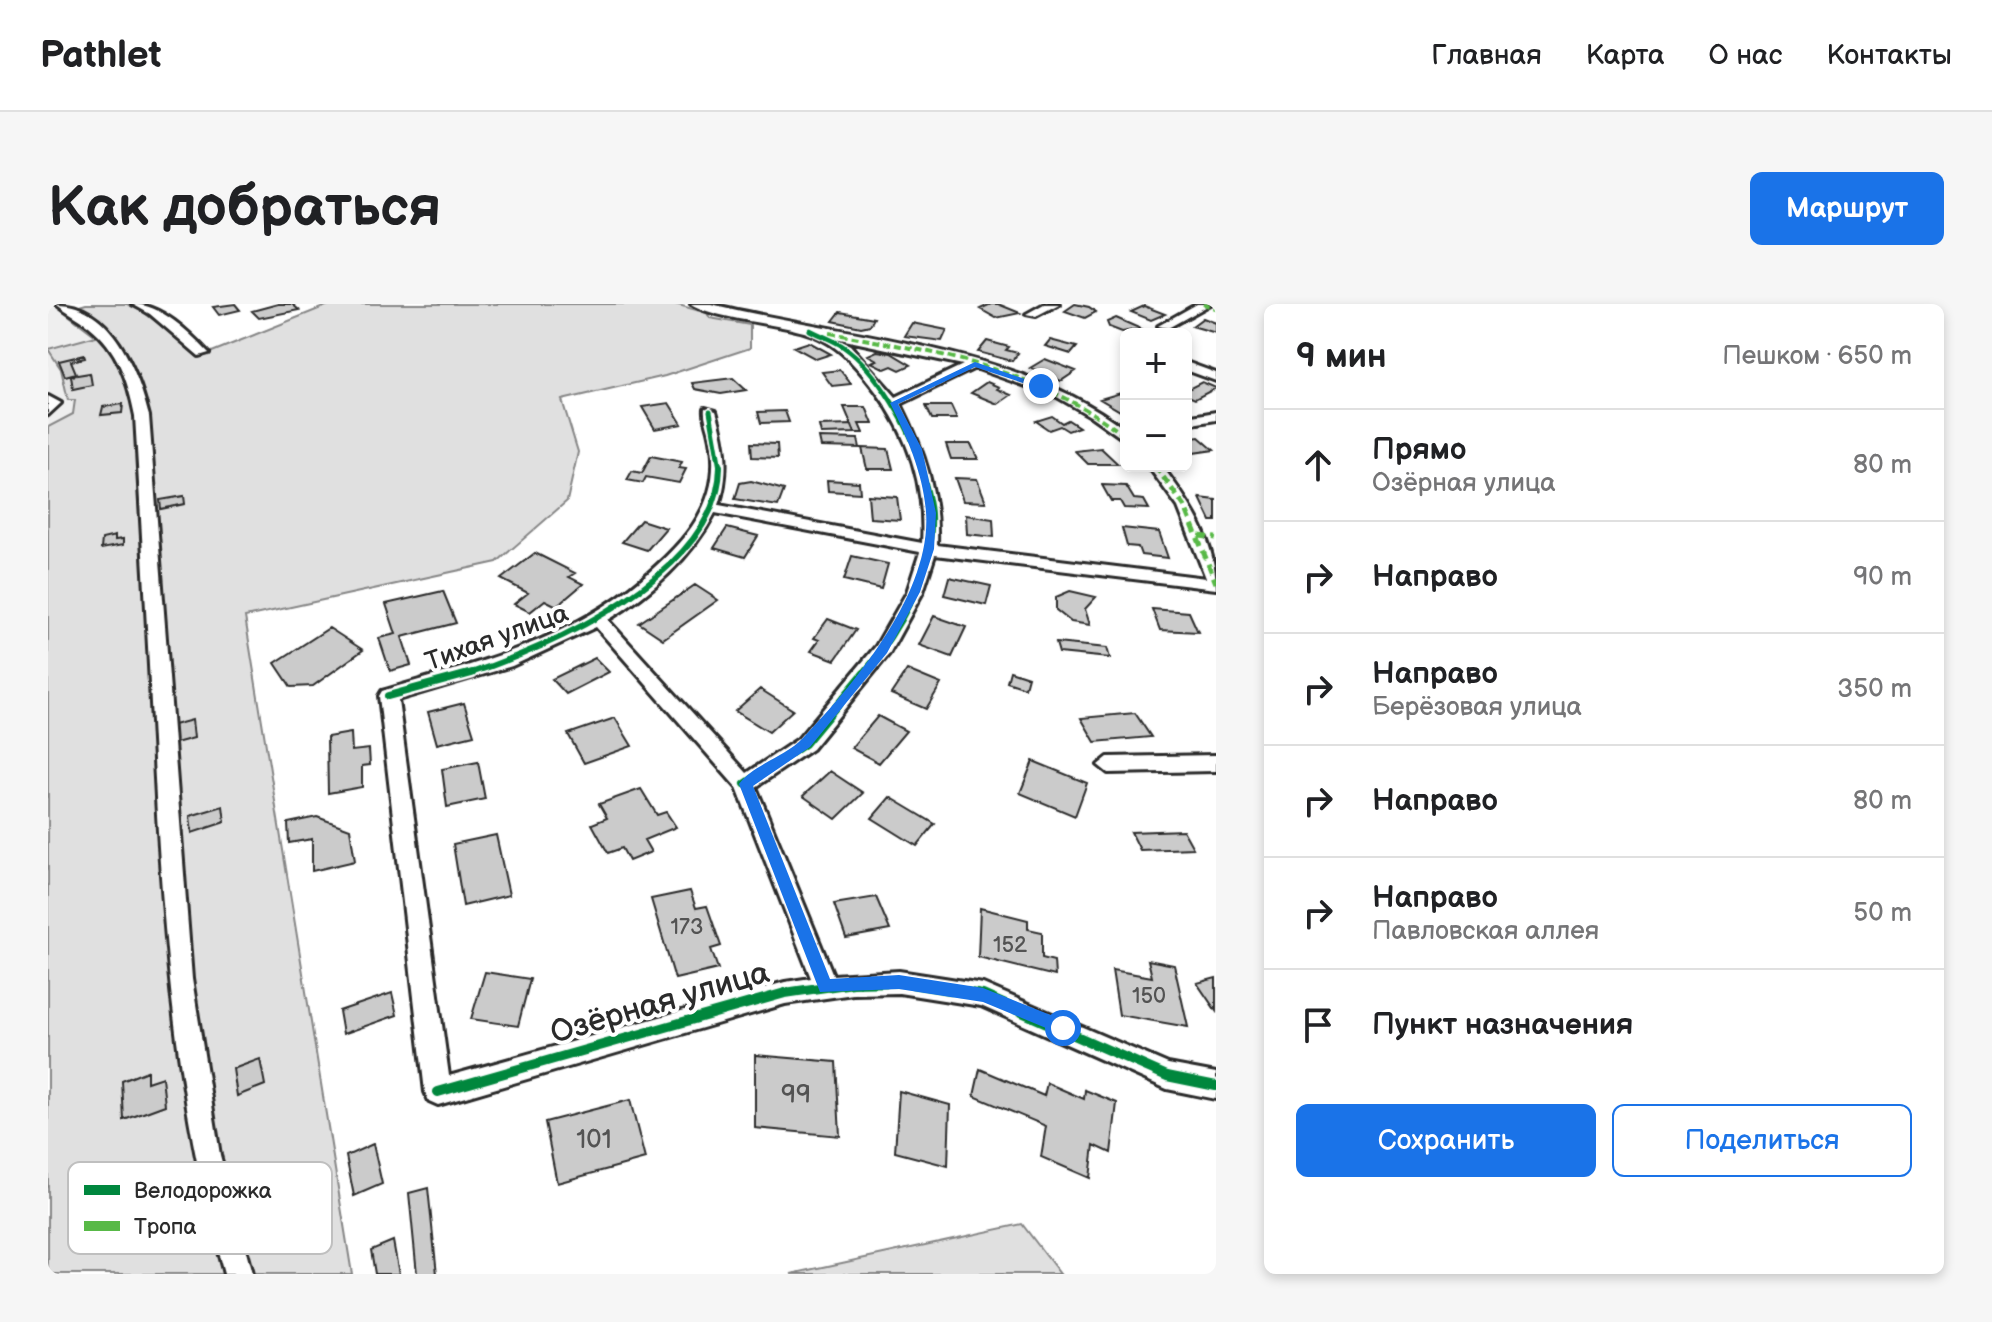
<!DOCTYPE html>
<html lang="ru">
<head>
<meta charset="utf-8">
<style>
	body { margin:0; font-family:"Balsamiq Sans",sans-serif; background:#f6f6f6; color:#202124 }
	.controls { position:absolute; right:24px; top:24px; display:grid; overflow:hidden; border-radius:12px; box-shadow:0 4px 12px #0003 }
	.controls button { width:72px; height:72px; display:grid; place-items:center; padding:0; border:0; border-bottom:2px solid #e0e0e0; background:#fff; color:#202124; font:40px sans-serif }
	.stop { position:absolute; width:24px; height:24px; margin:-18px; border:6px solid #1a73e8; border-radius:50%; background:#fff }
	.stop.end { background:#1a73e8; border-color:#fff; box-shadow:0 2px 8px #0008 }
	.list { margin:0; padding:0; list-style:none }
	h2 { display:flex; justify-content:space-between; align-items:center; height:104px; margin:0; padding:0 32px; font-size:34px }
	h2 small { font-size:26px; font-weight:400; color:#757577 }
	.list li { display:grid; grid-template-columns:52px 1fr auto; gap:24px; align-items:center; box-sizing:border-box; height:112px; padding:0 32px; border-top:2px solid #e0e0e0 }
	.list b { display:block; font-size:30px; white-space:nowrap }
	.list p { margin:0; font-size:26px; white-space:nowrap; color:#757577 }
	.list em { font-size:26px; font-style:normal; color:#757577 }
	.actions { display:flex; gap:16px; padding:24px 32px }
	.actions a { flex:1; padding:18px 0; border:2px solid #1a73e8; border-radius:12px; text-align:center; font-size:28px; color:#1a73e8 }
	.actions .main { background:#1a73e8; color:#fff }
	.icon { flex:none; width:44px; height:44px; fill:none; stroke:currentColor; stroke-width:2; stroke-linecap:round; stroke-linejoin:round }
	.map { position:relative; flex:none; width:1168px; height:970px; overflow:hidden; border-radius:12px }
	header { display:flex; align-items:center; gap:48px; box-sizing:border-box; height:112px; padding:0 40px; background:#fff; border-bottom:2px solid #e0e0e0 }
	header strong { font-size:38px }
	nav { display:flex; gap:44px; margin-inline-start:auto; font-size:28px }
	.intro { display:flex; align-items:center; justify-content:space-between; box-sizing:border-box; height:192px; padding:0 48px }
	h1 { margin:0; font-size:56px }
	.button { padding:20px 36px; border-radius:12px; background:#1a73e8; color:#fff; font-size:28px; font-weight:700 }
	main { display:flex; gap:48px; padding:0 48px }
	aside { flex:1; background:#fff; border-radius:12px; box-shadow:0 4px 12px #0003 }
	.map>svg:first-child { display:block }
</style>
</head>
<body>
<header>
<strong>Pathlet</strong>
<nav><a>Главная</a><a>Карта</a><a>О нас</a><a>Контакты</a></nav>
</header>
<div class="intro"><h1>Как добраться</h1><a class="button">Маршрут</a></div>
<main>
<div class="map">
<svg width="1168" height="970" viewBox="0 0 1168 970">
	<rect width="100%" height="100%" fill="#fff"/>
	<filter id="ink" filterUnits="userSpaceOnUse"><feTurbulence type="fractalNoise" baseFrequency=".0125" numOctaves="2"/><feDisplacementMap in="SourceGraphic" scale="16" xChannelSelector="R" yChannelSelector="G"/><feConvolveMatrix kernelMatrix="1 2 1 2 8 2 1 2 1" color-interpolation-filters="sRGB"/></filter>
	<g filter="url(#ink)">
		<path fill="#efefef" d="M0 0 15 7 49 31 0 45Z
			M0 48 13 65 20 95 27 96 26 110 0 123Z"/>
		<path fill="#e0e0e0" stroke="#868686" stroke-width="2" d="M38 0H79L95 8 154 52 283 0H627L659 9 662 14 702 21V44L617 72 514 96 530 148 519 197 449 258 197 313 304 970H0V123L25 110 27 96H20L13 65 0 45 48 32 15 7Z
			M974 920 1012 970H743Z"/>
		<path fill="#cbcbcb" stroke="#2b2b2b" stroke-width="2" d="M187 0 192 6 171 11 165 3Z
			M230 0H244L251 6 211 14 204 7Z
			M943 0H950L972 9 948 14 932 5Z
			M1027 0 1041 3 1048 8 1037 14 1017 7Z
			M1096 2 1117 10 1103 16 1083 8Z
			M792 8 826 14 822 21 813 23 785 17Z
			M1068 14 1093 25 1074 28 1061 23 1059 18Z
			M1155 14 1168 19V29L1144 22Z
			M864 19 899 26 894 37 856 32Z
			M1002 36 1029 43 1023 50 997 42Z
			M939 37 961 43 958 46 970 49 964 57 930 48Z
			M761 38 783 50 768 55 746 43Z
			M829 47 843 49 863 61 852 66 844 62 837 65 823 58 829 56 820 51Z
			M36 51 37 54 23 57 28 69 17 72 11 57Z
			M997 55 1028 67 1013 77 982 64Z
			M792 66 803 80 784 82 774 68Z
			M42 69 44 81 25 85 23 72Z
			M685 74 698 86 673 90 647 85 644 79Z
			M939 78 951 83 949 85 963 91 950 100 923 89Z
			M1154 78 1168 84 1147 95 1138 91V86Z
			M1076 88 1078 106 1074 108 1052 95Z
			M621 99 634 120 607 125 594 103Z
			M75 100 74 109 53 111 55 103Z
			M878 102H903L909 115H884Z
			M796 103H818L825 120H811L815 129H807Z
			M737 107 741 118 713 119 710 108Z
			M1004 112 1014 119 1020 116 1031 123 1020 127 1012 122 1001 126 988 117Z
			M804 121 807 129 773 130 771 122Z
			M1151 133 1166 146 1138 150V135Z
			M771 134 810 135 812 144 773 143Z
			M703 139 729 140 730 154 704 153Z
			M898 140H923L930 155H903Z
			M814 144 840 145 845 165H819Z
			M1053 144 1070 160H1040L1027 147Z
			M603 152 634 158 631 164 638 165 631 179 598 173 595 179 579 176 584 167 594 169Z
			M907 174 929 175 938 198 915 197Z
			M779 176 811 178 812 189 780 187Z
			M703 177 736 186 730 202 687 195 692 179Z
			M1054 181 1078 182 1086 195 1096 196 1101 205 1076 204 1072 197H1063Z
			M820 191 849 193 852 216 822 214Z
			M136 192 137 200 113 205 112 196Z
			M1152 194 1168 196V217H1163Z
			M918 211 945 215 946 233 919 230Z
			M593 216 618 224 599 246 574 238Z
			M679 224 710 232 697 253 666 244Z
			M1074 224 1111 228 1120 254 1093 251 1090 243 1079 242Z
			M67 232V236L75 235V241L53 245 54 235Z
			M487 249 527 269 521 273 535 280 509 302 497 296 482 308 466 300 480 289 453 275Z
			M804 252 840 260 833 285 796 276Z
			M901 273 943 282 938 301 896 291Z
			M647 281 670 296 615 335 591 319Z
			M395 287 408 319 354 333 363 361 342 367 331 334 348 330 338 300Z
			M1022 287 1048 293 1037 305 1042 321 1023 318 1008 306V293Z
			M1104 305 1141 308 1150 328 1112 326Z
			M886 312 918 323 904 353 871 341Z
			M780 315 808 326 787 356 763 347 771 336 766 334Z
			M281 324 315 346 265 382 243 383 227 359Z
			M1008 339 1059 344 1062 354 1011 349Z
			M547 354 561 368 518 390 504 375Z
			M859 366 893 380 878 405 843 390Z
			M962 367 980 373 977 384 959 378Z
			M712 385 745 406 721 428 687 407Z
			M416 399 426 431 389 440 380 408Z
			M1087 409 1103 433 1047 438 1033 414Z
			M830 412 858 427 831 459 803 444Z
			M567 414 584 442 536 459 520 430Z
			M144 416 146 434 124 440 122 422Z
			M303 429 304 447 321 445 322 461 314 462V483L280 489 279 433Z
			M985 457 1039 479 1027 512 972 489Z
			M430 458 437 495 399 503 394 465Z
			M782 467 815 489 788 515 755 492Z
			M593 485 609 511 618 508 628 523 596 536 603 548 581 557 574 544 560 549 544 520 559 514 551 500Z
			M842 493 887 520 869 542 824 514Z
			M175 502 177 518 144 529 142 512Z
			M269 513 302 525 307 557 264 567V535L241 539 240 519Z
			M1135 526 1145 544 1092 546 1083 528Z
			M448 531 461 591 415 602 405 540Z
			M642 587 648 604 659 602 673 642 663 645 670 665 627 675 603 595Z
			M828 593 842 626 798 634 786 600Z
			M932 604 980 616V625L994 628V654L1006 657 1007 672 930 653Z
			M1100 656 1126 661 1140 723 1071 711 1064 666 1104 673Z
			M437 668 482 675 470 722 423 715Z
			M1168 674V707L1149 679Z
			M344 689 349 711 295 730 291 707Z
			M707 751 788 758 792 832 707 824Z
			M212 755 217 781 189 792 185 765Z
			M932 765 996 792 999 779 1036 795 1037 786 1069 799 1063 849 1046 841 1042 874 993 853 998 822 926 792Z
			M99 767V778L114 773 117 801 76 816 74 777Z
			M851 787 902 801 900 862 847 848Z
			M582 796 597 855 509 879 497 818Z
			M325 840 334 880 306 892 298 852Z
			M380 884 389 970H369L361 889Z
			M345 937 351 970H327L323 946Z"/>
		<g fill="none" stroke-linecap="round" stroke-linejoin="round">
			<g stroke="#2b2b2b" stroke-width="6">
				<path id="minor" d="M9 0C64 0 90 68 101 112L144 675 172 851 204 970H176C128 801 115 631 106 456 100 341 94 227 87 112 80 77 70 45 41 22 31 14 19 8 9 0Z
					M84 0C113 0 142 29 161 49L151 52 102 10Z
					M643 0H663C794 32 971 42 1078 126V137L1044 113 1009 93 927 64 853 100C876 146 891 189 889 241L1158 274 1130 203 1100 162H1114C1142 199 1168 237 1168 285L887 251 875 288 841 350 764 445 708 483 785 671 851 667 935 680 1120 760 1168 769V795L1119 785 933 702 851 689 805 690 737 700 390 801 381 797 377 788 331 392 334 387C432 358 531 335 608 262 631 241 652 218 661 188 667 168 666 147 661 127 659 119 656 112 657 104L668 107C678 140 682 168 671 201L874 239C878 175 856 119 815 71 798 51 781 35 756 28 726 19 667 15 643 0ZM787 34 915 61 848 93 802 41ZM667 209 872 248 859 288 828 342 750 435 699 469 560 316C603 290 644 253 667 209ZM548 323 689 484 763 674 737 678 401 772 350 396 464 362Z
					M996 0H1011L988 12 978 10Z
					M1149 0H1163L1120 24 1110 22Z
					M1138 58 1168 69V77L1138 66Z
					M0 92 13 99 0 111Z
					M1168 108V116L1138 121V113Z
					M1168 451V467L1060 469 1050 461 1060 453Z"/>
			</g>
			<use href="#minor" fill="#fff" fill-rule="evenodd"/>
			<path stroke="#58b947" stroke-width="4" stroke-dasharray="7 4" stroke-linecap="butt" d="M1155 0 1168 4
				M782 29C885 47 994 66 1078 133"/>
			<path stroke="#58b947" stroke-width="5" stroke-dasharray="9 5" stroke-linecap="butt" d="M1107 162 1137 203 1168 279
				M1151 232 1168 234"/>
			<g stroke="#fff" stroke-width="8">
				<path id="cycleway-far3" d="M762 26C773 32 786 36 796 43 828 65 865 126 873 164
					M662 107 672 164"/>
			</g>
			<g stroke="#fff" stroke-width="10">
				<path id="cycleway-far2" d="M417 371C502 344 672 269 672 162
					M814 371C850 328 886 269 883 210 882 194 876 177 873 162"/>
			</g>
			<g stroke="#fff" stroke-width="13">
				<path id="cycleway-far1" d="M340 392 424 369
					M697 480 757 440 816 369"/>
			</g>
			<g stroke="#fff" stroke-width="15">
				<path id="cycleway" d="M390 788 737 689 805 679 851 678 935 691 1119 772 1168 782"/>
			</g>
			<use href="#cycleway-far3" stroke="#00873e" stroke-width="5"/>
			<use href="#cycleway-far2" stroke="#00873e" stroke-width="6"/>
			<use href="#cycleway-far1" stroke="#00873e" stroke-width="8"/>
			<use href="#cycleway" stroke="#00873e" stroke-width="10"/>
		</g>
	</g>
	<path fill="#1a73e8" d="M927 58 997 82 990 84 927 63 850 100 874 145 888 209 886 245 872 288 839 349 762 443 705 482 782 675 851 671 935 684 1020 718 1023 724 1015 731 935 698 851 685 772 688 691 480C706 460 737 453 755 434 807 379 884 288 878 208 875 169 859 133 842 99Z"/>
	<g text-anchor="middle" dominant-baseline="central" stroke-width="8" stroke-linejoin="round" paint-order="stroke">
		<g font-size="22" fill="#535353">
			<text x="639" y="623">173</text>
			<text x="962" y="641">152</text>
			<text x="1101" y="692">150</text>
		</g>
		<g font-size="26" fill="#2b2b2b" stroke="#fff">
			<text transform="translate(449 334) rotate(-20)">Тихая улица</text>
		</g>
		<g font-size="26" fill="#535353">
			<text x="748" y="791">99</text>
			<text x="546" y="836">101</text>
		</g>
		<g font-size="32" fill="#2b2b2b" stroke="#fff">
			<text transform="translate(612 699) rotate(-16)">Озёрная улица</text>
		</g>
	</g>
	<rect x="20" y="858" width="264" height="92" rx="12" fill="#fff" stroke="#bfbfbf" stroke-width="2"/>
	<rect x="36" y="881" width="36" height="10" fill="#00873e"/>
	<rect x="36" y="917" width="36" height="10" fill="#58b947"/>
	<g font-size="22" fill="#2b2b2b">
		<text x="86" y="894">Велодорожка</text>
		<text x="86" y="930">Тропа</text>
	</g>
</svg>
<div class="controls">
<button>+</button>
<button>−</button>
</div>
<div class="stop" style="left:1015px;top:724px"></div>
<div class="stop end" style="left:993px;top:82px"></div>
</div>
<aside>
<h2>9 мин<small>Пешком · 650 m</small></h2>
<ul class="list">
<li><svg class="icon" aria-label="ahead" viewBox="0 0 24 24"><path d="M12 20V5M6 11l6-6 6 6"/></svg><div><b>Прямо</b><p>Озёрная улица</p></div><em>80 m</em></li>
<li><svg class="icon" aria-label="right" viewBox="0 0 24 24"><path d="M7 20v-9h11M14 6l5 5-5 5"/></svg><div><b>Направо</b></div><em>90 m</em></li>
<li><svg class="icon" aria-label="right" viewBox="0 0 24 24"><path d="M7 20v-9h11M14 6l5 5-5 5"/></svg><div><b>Направо</b><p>Берёзовая улица</p></div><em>350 m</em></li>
<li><svg class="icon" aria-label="right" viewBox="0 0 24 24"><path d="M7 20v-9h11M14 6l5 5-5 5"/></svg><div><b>Направо</b></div><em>80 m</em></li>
<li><svg class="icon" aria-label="right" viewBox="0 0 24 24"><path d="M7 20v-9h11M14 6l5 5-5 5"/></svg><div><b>Направо</b><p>Павловская аллея</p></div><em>50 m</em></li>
<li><svg class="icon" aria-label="arrive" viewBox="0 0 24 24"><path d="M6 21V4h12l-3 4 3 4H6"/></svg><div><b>Пункт назначения</b></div></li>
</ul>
<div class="actions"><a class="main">Сохранить</a><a>Поделиться</a></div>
</aside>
</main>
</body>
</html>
